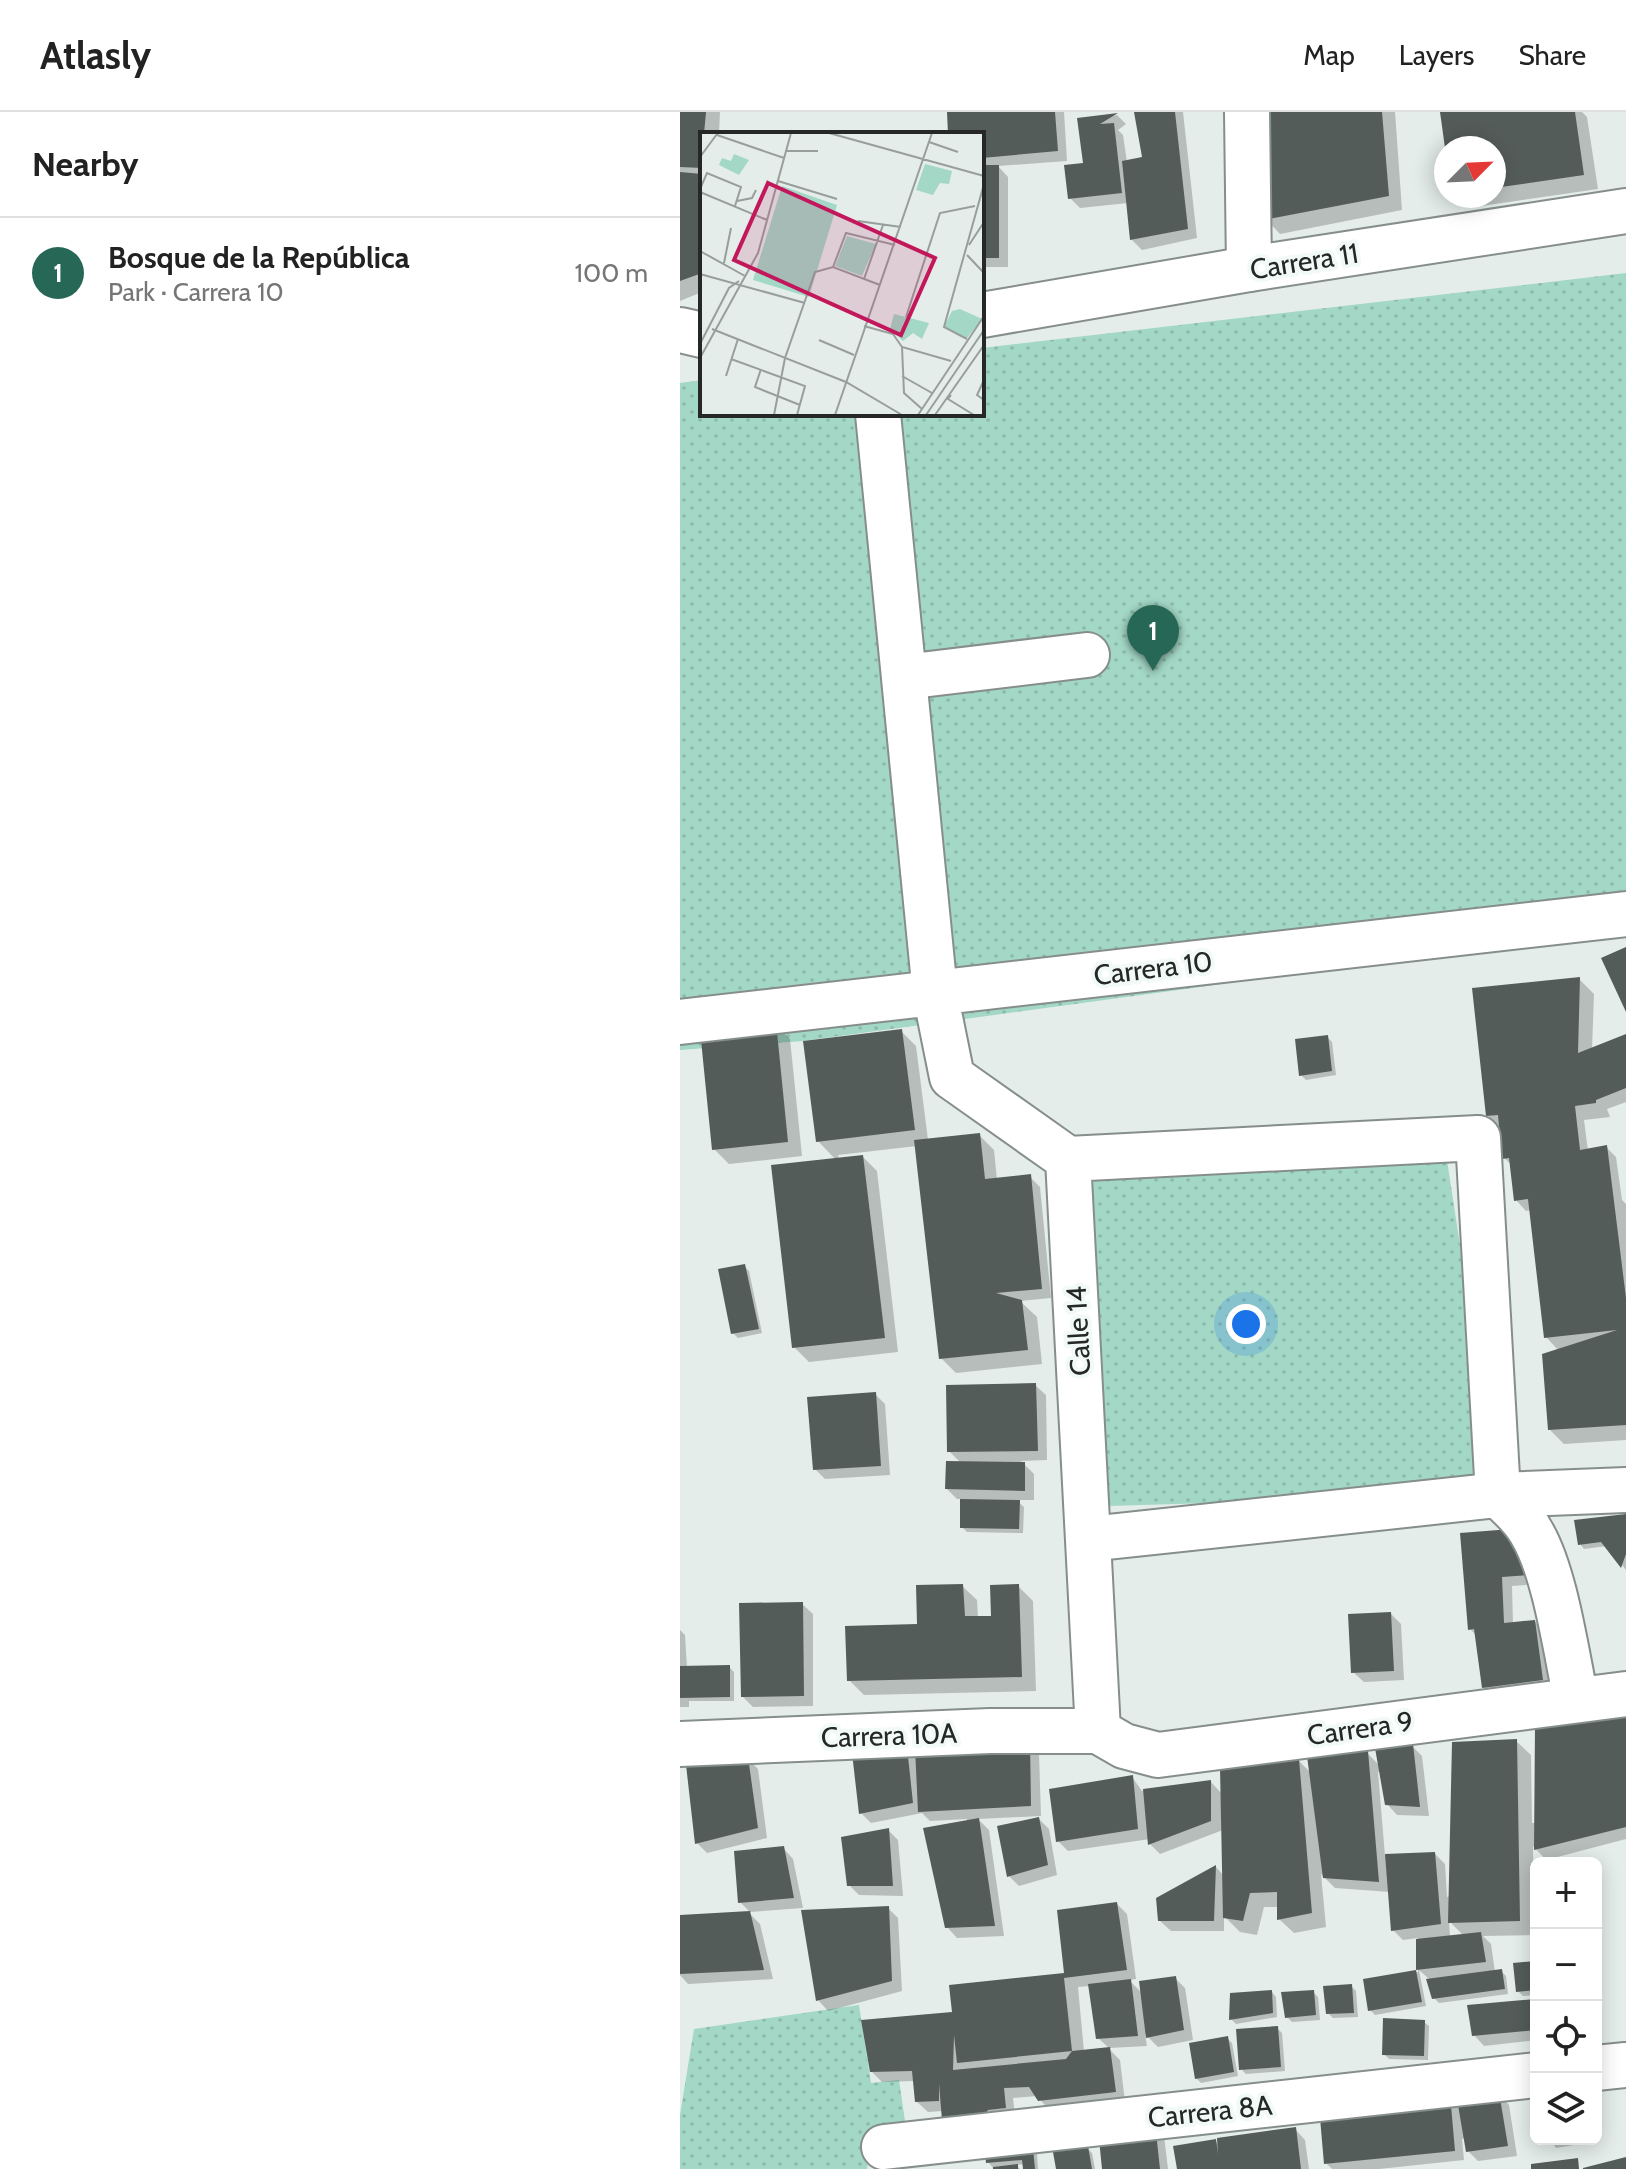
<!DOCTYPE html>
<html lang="en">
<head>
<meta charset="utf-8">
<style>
	body { margin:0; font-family:Cabin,sans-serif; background:#f6f6f6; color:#222 }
	.controls { position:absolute; right:24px; bottom:24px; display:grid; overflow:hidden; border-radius:12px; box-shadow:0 4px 20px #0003 }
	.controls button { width:72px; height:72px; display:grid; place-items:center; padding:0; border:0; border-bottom:2px solid #e0e0e0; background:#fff; color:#222; font:40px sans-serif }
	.compass { position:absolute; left:754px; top:24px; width:72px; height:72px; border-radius:50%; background:#fff; box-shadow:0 4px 20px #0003; rotate:66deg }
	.you { position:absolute; left:566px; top:1212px; width:28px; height:28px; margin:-20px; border:6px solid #fff; border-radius:50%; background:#1a73e8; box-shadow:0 0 0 12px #1a73e833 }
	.badge { display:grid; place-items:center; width:52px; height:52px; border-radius:50%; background:#266755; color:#fff; font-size:26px; font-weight:700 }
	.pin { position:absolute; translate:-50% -66px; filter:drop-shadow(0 2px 4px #0008) }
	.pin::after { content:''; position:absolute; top:42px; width:28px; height:24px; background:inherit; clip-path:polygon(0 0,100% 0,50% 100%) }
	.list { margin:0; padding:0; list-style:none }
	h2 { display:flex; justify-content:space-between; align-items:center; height:104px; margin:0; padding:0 32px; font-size:34px }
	h2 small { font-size:26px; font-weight:400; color:#767676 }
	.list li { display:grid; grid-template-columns:52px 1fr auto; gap:24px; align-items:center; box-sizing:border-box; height:112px; padding:0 32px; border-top:2px solid #e0e0e0 }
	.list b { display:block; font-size:30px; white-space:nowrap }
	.list p { margin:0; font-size:26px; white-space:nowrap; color:#767676 }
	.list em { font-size:26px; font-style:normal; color:#767676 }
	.icon { flex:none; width:44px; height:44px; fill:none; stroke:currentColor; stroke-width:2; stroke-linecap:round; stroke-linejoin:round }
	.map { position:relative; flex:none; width:946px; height:2057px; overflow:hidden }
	header { display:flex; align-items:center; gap:48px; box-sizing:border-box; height:112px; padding:0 40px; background:#fff; border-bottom:2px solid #e0e0e0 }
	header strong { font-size:38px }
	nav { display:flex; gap:44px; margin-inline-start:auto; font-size:28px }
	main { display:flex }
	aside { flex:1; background:#fff }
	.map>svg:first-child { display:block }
</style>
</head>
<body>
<header>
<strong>Atlasly</strong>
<nav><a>Map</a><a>Layers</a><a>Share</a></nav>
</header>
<main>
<aside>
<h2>Nearby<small></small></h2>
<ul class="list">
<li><span class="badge">1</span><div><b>Bosque de la República</b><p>Park · Carrera 10</p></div><em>100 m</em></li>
</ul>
</aside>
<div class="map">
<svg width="946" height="2057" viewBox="0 0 946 2057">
	<defs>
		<pattern id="grass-dots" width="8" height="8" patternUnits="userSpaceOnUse" patternTransform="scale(2)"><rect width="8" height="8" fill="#a3d7c6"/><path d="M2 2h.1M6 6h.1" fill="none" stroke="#8cb9aa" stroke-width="1.8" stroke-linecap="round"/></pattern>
	</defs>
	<rect width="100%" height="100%" fill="#e4edea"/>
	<path fill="url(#grass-dots)" d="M946 161V817L123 929 0 938V271L22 268V302H302V236Z
		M767 1048 818 1383 428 1394 403 1064Z
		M179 1893 191 1971 219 1968 225 2009 193 2014 187 2057H0V2003L14 1917Z"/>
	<path fill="#0003" fill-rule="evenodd" d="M0 0H40L39 21 44 22H22V180L0 189Z
		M269 0H384L387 49 318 54 328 65V155H302V22H270Z
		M456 0H503L517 126 462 138 452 128 448 91 400 96 390 86 405 53 399 8 437 3 446 12 438 18 443 23 447 50 464 46Z
		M583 0H715L722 98 600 122 586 107Z
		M762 0H902L907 5 918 77 788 96 777 84H814V36H767Z
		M899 867 914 882 912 938 946 924V990L927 997 930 1005 904 1008 908 1039 926 1035 936 1045 942 1088 946 1092V1328L884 1332 869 1317 879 1239 866 1225 851 1098 846 1099 836 1088 832 1053 824 1046 821 1017 808 1004Z
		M95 913 110 927 122 1044 49 1052 34 1037Z
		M221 919 236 934 248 1028 299 1023 314 1038 317 1068 350 1065 360 1075 371 1186 340 1189 357 1205 362 1252 276 1261 261 1246 237 1034 158 1043 159 1047 183 1045 197 1059 218 1240 129 1250 114 1235 156 1048 138 1029Z
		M647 925 652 930 656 963 626 968 621 963Z
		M64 1154 69 1159 82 1221 58 1226 53 1221Z
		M355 1273 366 1283 367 1348 341 1349 354 1362V1388H336L344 1395 343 1421 287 1420 282 1415V1387H277L267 1377 281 1351 269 1339Z
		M195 1282 205 1292 210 1363 145 1367 135 1357Z
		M946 1405V1458L927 1434 904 1437 900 1432Z
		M843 1418 857 1472 832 1474 833 1512 855 1510 865 1520 873 1577 814 1586 804 1575 797 1524 790 1517Z
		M282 1474 297 1488 298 1506H313L338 1474 353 1489 356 1579 184 1583 169 1568 239 1514Z
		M122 1492 133 1502V1594L73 1595 63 1585Z
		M711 1502 721 1512 724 1568 684 1570 673 1560Z
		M0 1518 5 1523 7 1556 49 1555 54 1560V1589H9V1595H0Z
		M946 1595V1727L866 1748 853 1734 854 1823 803 1824 811 1832 815 1860 821 1859 826 1864 828 1882 759 1891 754 1886 749 1867 739 1858 746 1894 695 1903 690 1898 685 1869 738 1860V1826L723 1828 713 1818 710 1780 655 1776 641 1762 646 1815 614 1821 599 1807V1795H584L577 1823 560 1820 544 1804V1819H491L480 1809 536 1755 544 1764 543 1718 480 1742 470 1732V1727L388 1739 378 1729 452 1665 462 1679 531 1670 542 1682 619 1649 631 1661 687 1641 700 1654 732 1634 742 1644 749 1704 717 1703 707 1692 701 1660H698L705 1744 755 1742 765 1752 767 1785 770 1784 836 1629 851 1643 852 1711H856ZM769 1809 784 1824 770 1825Z
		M349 1631 359 1642 361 1704 298 1707 309 1718 324 1824 277 1826 267 1815 287 1707 250 1709 242 1701 191 1711 181 1701 173 1634Z
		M68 1647 78 1657 87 1726 27 1741 17 1731Z
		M359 1707 369 1717 377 1763 339 1774 329 1764Z
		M208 1718 218 1728 223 1784 179 1783 169 1773Z
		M103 1736 113 1747 123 1796 70 1800 60 1790Z
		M437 1792 447 1802 456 1867 449 1868 462 1881 495 1866 505 1876 513 1928 478 1935 465 1922 467 1934 429 1936 418 1926 410 1874 398 1875 404 1940 430 1938 440 1948 445 1990 370 1999 357 1984 333 1986 335 2005 263 1999 248 2000 237 1990 235 1969 202 1970 192 1960 274 1902 386 1863Z
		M208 1796 218 1806 222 1879 148 1899 138 1888Z
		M69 1801 80 1812 93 1867 8 1872 0 1863V1805Z
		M856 1851V1883L843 1884 838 1879Z
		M671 1874 676 1879 678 1905 653 1906 648 1901Z
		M592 1880 596 1885 597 1905 556 1912 551 1907Z
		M633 1880 638 1885 640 1908 612 1910 607 1905Z
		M856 1889V1928L804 1934 794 1923Z
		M744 1910 749 1914 748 1948 709 1947 704 1942Z
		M597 1916 602 1921 605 1959 566 1962 561 1957Z
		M547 1926 552 1931 558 1964 521 1971 516 1966Z
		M819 1982 829 1993 837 2044 798 2049 788 2039 786 2026 782 2027 784 2048 699 2057H652L646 2051 641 1996Z
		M615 2017 625 2028 629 2057H499L535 2029 540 2034Z
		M420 2019 484 2024 488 2057H424Z
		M870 2027H905L906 2031 876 2036Z
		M407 2036 412 2041 415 2057H378Z
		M352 2038 357 2042 358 2057H345V2052L336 2053 340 2057H312H314L308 2050Z"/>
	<path fill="#545c59" d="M0 0H26L24 22H22V56L0 55Z
		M267 0H375L378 39 302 46V22H268Z
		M454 0H495L508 117 450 128 442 49 462 45Z
		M581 0H702L709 84 584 108Z
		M760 0H895L904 63 814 76V36H765Z
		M438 1 420 12 434 11 442 81 388 87 384 53 403 51 397 6Z
		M302 53H319V146H302Z
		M0 60 22 62V161L0 169Z
		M946 835V900L921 846Z
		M900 865 898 941 946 922V976L916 988V991L895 994 900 1038 927 1033 946 1186V1313L868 1318 862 1242 937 1218 864 1226 848 1087 834 1089 829 1046 822 1047 818 1003 806 1004 792 876Z
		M96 910 108 1030 32 1038 20 918Z
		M222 917 235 1018 136 1030 123 929Z
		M648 923 652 959 619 964 615 927Z
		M300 1021 305 1067 351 1062 362 1177 316 1181 342 1188 348 1238 259 1247 234 1028Z
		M183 1043 205 1226 112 1236 91 1053Z
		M65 1152 79 1217 51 1222 38 1157Z
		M356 1271 358 1339 267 1340 266 1273Z
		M196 1280 201 1354 133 1358 127 1285Z
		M266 1349 345 1350V1379L265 1377Z
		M280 1387 340 1388 339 1417 280 1416Z
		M946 1402V1442L941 1456 921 1430 898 1433 894 1408Z
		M844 1416 848 1463 822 1465 824 1511 855 1508 863 1568 802 1576 794 1517 788 1518 780 1421Z
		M283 1472 285 1504H311L310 1473 339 1472 342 1565 167 1569 165 1514 237 1512 236 1473Z
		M123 1490 124 1584 61 1585 59 1491Z
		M711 1500 714 1559 671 1561 668 1502Z
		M50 1553V1585L0 1586V1554Z
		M946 1593V1715L854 1738 855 1616Z
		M226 1626 233 1691 179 1702 171 1632Z
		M837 1627 840 1809 768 1811 772 1630Z
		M350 1629 351 1694 238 1700 235 1636Z
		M733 1632 740 1695 705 1693 695 1636Z
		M688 1639 699 1770 643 1766 627 1644Z
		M5 1644 68 1645 78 1716 15 1732Z
		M619 1647 632 1801 597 1808V1780L570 1781 563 1809 543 1806 540 1655Z
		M453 1663 458 1717 376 1730 369 1677Z
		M531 1668V1709L468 1733 463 1677Z
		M359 1705 368 1753 327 1765 317 1714Z
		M299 1706 315 1814 265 1816 243 1716Z
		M209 1716 213 1774H167L161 1725Z
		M104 1734 114 1786 58 1791 54 1739Z
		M755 1740 761 1812 711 1819 705 1742Z
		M536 1753 534 1809H478L476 1786Z
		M437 1790 447 1858 384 1866 392 1939 277 1951 274 1923 273 1958 386 1947 392 1939 430 1935 436 1980 358 1989 349 1975 324 1976 326 1996 308 1998 304 2004 262 2008 259 1972V1989L235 1990 232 1959 190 1960 181 1908 272 1900 269 1873 384 1861 377 1798Z
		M209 1794 212 1869 136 1889 121 1798Z
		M70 1799 84 1858 0 1862V1803Z
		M801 1820 806 1850 736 1858V1827Z
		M856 1849V1878L836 1880 833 1851Z
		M822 1857 825 1877 752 1887 746 1867Z
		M736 1858 742 1890 688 1899 683 1867Z
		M496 1864 504 1918 466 1926 459 1869Z
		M451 1867 458 1924 416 1927 408 1872Z
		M672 1872 674 1901 646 1902 643 1874Z
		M592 1878 593 1901 549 1908 550 1881Z
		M634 1878 636 1903 605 1906 601 1880Z
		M856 1887V1918L792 1924 787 1893Z
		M703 1906 745 1908 744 1944 702 1943Z
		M598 1914 601 1955 559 1958 556 1917Z
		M548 1924 554 1960 515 1967 509 1931Z
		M819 1980 828 2034 786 2040 777 1987Z
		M770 1982 775 2039 644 2052 639 1994Z
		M475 2011 480 2057H422L418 2017Z
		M616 2015 621 2057H497L493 2034 536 2027 538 2042 537 2026Z
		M868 2027H890V2028L869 2033Z
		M408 2034 412 2057H376L373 2040Z
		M353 2036 355 2057H343L342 2048 306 2051 305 2040Z
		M946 2045V2057H903V2056Z
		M898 2046 899 2057H851V2052Z
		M338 2052V2057H313V2055Z"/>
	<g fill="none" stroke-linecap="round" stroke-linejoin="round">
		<g stroke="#868e8b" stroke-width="48">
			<path id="street" d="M567 0 569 157
				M198 302 255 881 272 965 388 1047 418 1619
				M224 565 407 543
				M0 910 946 802
				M388 1047 798 1026 818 1383C830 1394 843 1405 851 1420 875 1459 886 1540 896 1587
				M409 1427 818 1383 946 1378
				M418 1619 444 1634 478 1643 946 1582
				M0 1632 310 1619H418
				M916 1956 946 1953
				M204 2035 856 1963"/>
		</g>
		<g stroke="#868e8b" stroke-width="48">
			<path id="secondary" d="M302 203 569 157 946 99
				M0 218 22 223"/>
		</g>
		<use href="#street" stroke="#fff" stroke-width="44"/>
		<use href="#secondary" stroke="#fff" stroke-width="44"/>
	</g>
	<g text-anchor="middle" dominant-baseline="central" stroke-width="8" stroke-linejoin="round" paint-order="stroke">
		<g font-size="28" fill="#252827" stroke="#f1faf7">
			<text transform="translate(624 149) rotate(-9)">Carrera 11</text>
			<text transform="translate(473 856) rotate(-7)">Carrera 10</text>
			<text transform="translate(398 1219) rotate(-93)">Calle 14</text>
			<text transform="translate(680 1616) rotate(-8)">Carrera 9</text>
			<text transform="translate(209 1623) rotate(-2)">Carrera 10A</text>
			<text transform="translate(530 1999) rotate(-6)">Carrera 8A</text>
		</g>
	</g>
	<g transform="translate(20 20)">
		<rect width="284" height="284" fill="#e4edea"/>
		<path d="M34 22 49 28 39 43 19 33 22 26 31 29ZM225 32 252 39 249 52 240 51 233 63 216 58ZM82 54 137 73 109 165 53 148ZM147 104 176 112 162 144 135 134ZM260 177 282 187 267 206 244 195 252 179ZM194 182 229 191 222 207 213 201 203 209 190 197Z" fill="#a3d7c6"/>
		<path fill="none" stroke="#989e9c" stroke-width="2" d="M129 1 284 44M17 3 84 26M229 10 258 20M86 19H118M0 25 17 2M78 49 137 67M0 57 7 41 41 55 35 74M0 60 67 88M37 69 52 66 56 58M158 89 201 95M269 113 284 90M0 119 45 144M267 123 284 141M24 131 31 96M133 135 146 101 195 113M0 142 105 171M164 147 183 93M206 185 240 81 275 74M164 194 193 202 202 215 251 229M12 197 146 250 202 283M267 207 244 195 284 52M119 208 154 223M0 212 29 156 39 149M202 215 204 261 222 277M0 226 58 121 91 1M31 227 105 254 97 283M61 237 55 255 100 273M26 244 38 207M202 244 232 261M284 248 277 263 284 268M251 263 248 267 274 283M74 283 85 226 115 140 133 135 180 153M135 283 232 1M218 283 284 184M226 283 284 198M235 283 284 213"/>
		<path fill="#c2185b" fill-opacity="0.15" stroke="#c2185b" stroke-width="4" d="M68 51 235 126 201 203 34 128Z"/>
		<rect width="284" height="284" fill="none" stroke="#252827" stroke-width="4"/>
	</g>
</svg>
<div class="controls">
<button>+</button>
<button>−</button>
<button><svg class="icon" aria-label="locate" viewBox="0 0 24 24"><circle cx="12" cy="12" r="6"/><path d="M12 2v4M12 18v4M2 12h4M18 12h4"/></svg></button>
<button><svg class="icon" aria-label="layers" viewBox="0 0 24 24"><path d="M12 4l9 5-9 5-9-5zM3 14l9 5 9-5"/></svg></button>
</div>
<svg class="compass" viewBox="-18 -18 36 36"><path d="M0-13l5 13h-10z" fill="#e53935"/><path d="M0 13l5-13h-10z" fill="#767676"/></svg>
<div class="you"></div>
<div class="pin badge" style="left:473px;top:559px">1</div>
</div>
</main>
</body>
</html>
